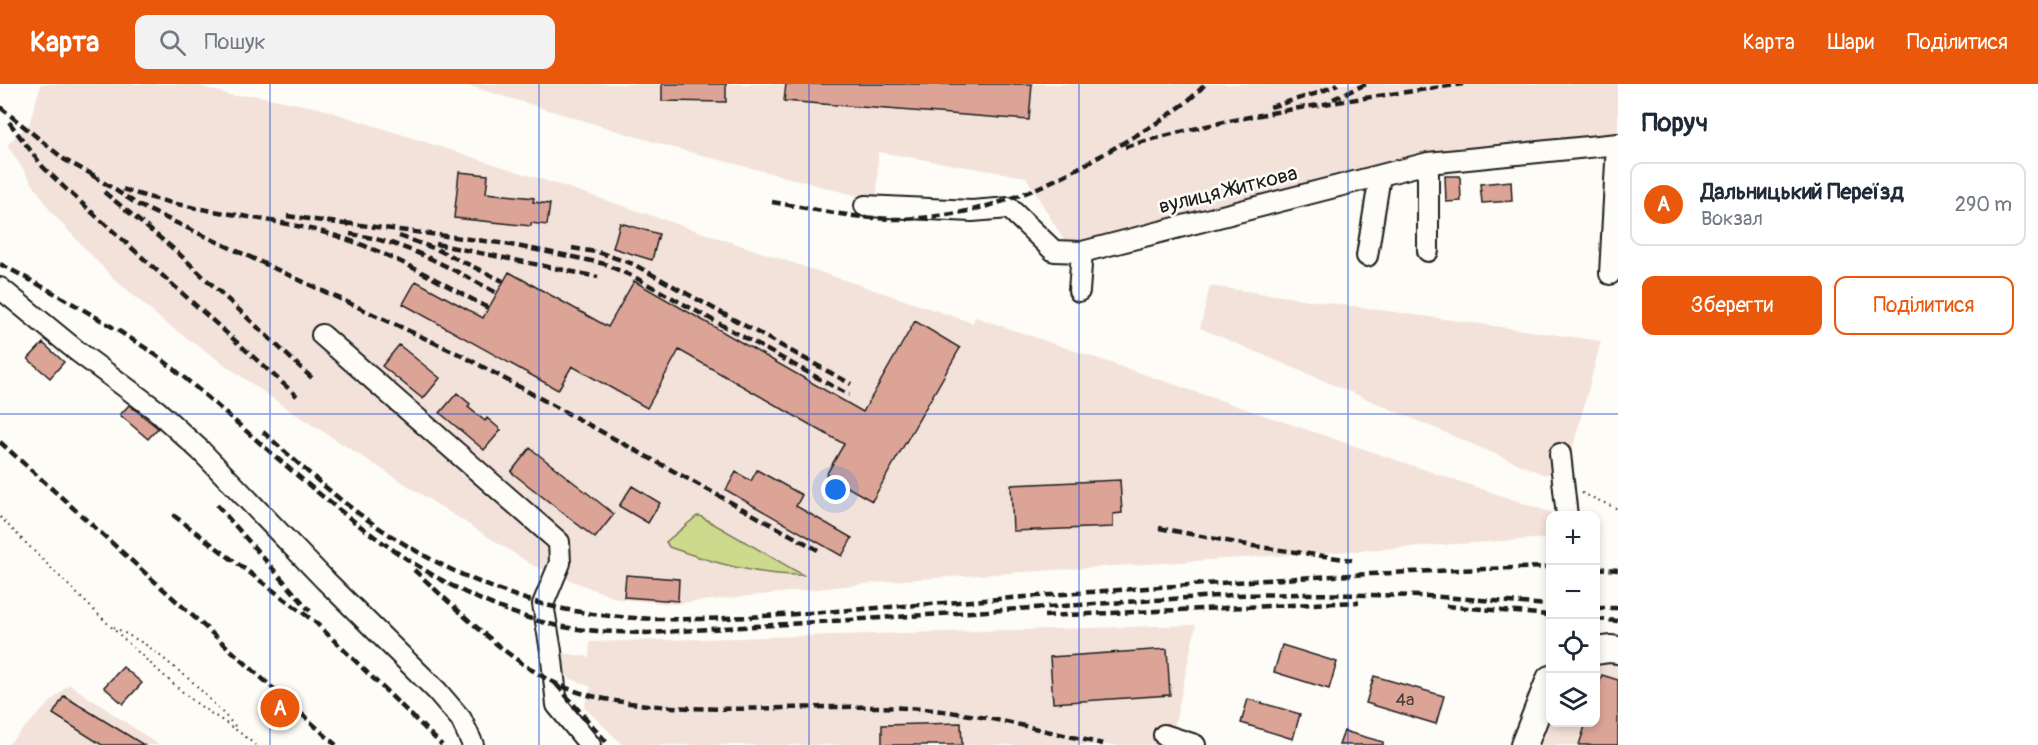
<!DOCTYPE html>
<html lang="uk">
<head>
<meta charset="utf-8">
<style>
	body { margin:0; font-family:Pangolin,sans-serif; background:#f2f2f3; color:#1f2937 }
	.controls { position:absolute; right:18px; bottom:18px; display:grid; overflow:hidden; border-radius:12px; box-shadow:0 3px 9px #0003 }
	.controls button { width:54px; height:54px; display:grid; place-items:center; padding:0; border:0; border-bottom:2px solid #e0e1e3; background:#fff; color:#1f2937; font:30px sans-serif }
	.you { position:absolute; left:836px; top:406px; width:21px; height:21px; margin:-15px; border:4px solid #fff; border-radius:50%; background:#1a73e8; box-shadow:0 0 0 9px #1a73e833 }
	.badge { display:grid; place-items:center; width:39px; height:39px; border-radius:50%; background:#ea580c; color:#fff; font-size:20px; font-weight:700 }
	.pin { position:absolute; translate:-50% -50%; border:3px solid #fff; box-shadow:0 2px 6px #0006 }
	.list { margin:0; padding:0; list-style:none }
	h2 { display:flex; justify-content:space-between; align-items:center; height:78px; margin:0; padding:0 24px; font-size:26px }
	h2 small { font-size:20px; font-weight:400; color:#747a83 }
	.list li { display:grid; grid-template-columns:39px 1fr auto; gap:18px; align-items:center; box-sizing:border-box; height:84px; margin:0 12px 12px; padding:0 12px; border:2px solid #e0e1e3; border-radius:12px }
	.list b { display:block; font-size:22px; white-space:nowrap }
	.list p { margin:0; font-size:20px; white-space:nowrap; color:#747a83 }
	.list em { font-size:20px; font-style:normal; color:#747a83 }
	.actions { display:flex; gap:12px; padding:18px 24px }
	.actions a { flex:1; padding:14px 0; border:2px solid #ea580c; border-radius:12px; text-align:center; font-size:21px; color:#ea580c }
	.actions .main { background:#ea580c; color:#fff }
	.icon { flex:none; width:33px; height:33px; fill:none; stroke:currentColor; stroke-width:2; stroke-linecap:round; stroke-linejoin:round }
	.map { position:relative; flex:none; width:1618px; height:661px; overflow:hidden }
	header { display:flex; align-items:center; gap:36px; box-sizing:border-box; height:84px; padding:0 30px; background:#ea580c; color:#fff }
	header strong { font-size:28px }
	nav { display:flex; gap:33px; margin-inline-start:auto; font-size:21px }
	.search { width:420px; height:54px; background:#f2f2f3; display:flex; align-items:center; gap:15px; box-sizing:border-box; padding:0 21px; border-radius:12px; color:#747a83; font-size:22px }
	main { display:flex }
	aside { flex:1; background:#fff }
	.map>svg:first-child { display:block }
</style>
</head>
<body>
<header>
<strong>Карта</strong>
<div class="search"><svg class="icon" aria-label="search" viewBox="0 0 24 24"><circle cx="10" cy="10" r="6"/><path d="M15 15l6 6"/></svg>Пошук</div>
<nav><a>Карта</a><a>Шари</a><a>Поділитися</a></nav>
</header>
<main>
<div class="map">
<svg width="1618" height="661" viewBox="0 0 1618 661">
	<rect width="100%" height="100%" fill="#fdfcf7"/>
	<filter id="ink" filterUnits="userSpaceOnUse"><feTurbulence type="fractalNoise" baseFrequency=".0167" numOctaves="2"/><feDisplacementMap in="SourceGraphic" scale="12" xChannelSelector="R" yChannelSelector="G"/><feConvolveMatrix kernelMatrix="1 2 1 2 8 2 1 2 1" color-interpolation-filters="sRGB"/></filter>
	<g filter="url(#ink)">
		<path fill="#f3e2da" d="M41 0H193L233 12 253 11 319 24 575 106 973 239 975 233 1552 429 1550 432V454L903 496 673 520 618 515 534 482 289 326 163 237 110 191 52 129 7 61 29 40Z
			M463 0H1618V53L1424 76 1068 163 1026 93 878 68 877 117 667 62Z
			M1210 202 1601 257 1568 382 1545 391 1200 244Z
			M1196 541 1171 658 1178 661H623L584 623 591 603 562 591 563 569 589 573 590 558Z
			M1596 566 1618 573V661H1541L1550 634V638H1596Z
			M69 600 159 661H7Z"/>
		<path fill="#cdd98c" stroke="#747a54" stroke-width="1.5" d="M697 432H700L803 491C758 492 711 478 669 463L666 458Z"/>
		<path fill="#dca497" stroke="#1c1c1c" stroke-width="1.5" d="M662 0H726V18L662 17Z
			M786 0H1032L1029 36 784 17Z
			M459 88 488 91 486 109 534 114 533 118 550 120 547 141 531 139V142L454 134Z
			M1445 92H1460L1461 117 1446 118Z
			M1511 97 1512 117 1482 119 1480 100Z
			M620 139 659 150 652 176 613 164Z
			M509 188 608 243 634 197 863 328 915 237 960 264 872 417 826 391 844 360 679 266 647 324 572 282 558 306 403 220 416 197 483 234Z
			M43 259 64 278 50 294 28 275Z
			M399 261 440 294 423 315 382 282Z
			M457 309 470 320 468 323 485 337 487 334 501 346 484 366 440 329Z
			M129 321 158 344 148 355 120 331Z
			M530 364 614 430 595 454 511 388Z
			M757 386 802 411 796 422 852 454 842 472 726 406 736 388 751 397Z
			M1120 396 1122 429 1113 430V443L1013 447 1011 401Z
			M632 402 660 419 648 439 619 422Z
			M626 491 679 495 678 517 624 513Z
			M1282 561 1337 578 1329 605 1274 588Z
			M1167 565 1170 611 1053 619 1050 573Z
			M123 583 142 599 123 620 104 603Z
			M1602 591 1618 596V661H1579L1586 639H1596V609Z
			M1374 592 1444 612 1436 640 1366 619Z
			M64 612 144 661H102L53 630Z
			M1248 615 1300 630 1293 655 1241 639Z
			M961 639 962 661H882V641Z
			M1344 647 1383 658V661H1339Z"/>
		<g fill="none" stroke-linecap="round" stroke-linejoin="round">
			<g stroke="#1c1c1c" stroke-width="24">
				<path id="minor" d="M1428 79V167
					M865 122 972 127 1009 124 1054 167 1082 168 1428 79 1618 60
					M1367 172 1380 92
					M1610 190 1617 60
					M0 204 77 267 156 326 200 366 326 497 437 607 461 635 473 661
					M1079 207 1082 168
					M322 251 559 458 560 479 543 520 551 567 557 621 590 661
					M1560 370 1567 432
					M1164 651 1195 661"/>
			</g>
			<g stroke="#1c1c1c" stroke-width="30">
				<path id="major" d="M1596 567 1610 565 1618 566
					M1524 661 1550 595"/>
			</g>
			<path stroke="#1c1c1c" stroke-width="2" stroke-dasharray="1.5 4.5" stroke-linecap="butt" d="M1582 409 1618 425
				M0 433C60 493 120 554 185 610 207 629 233 641 255 661
				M114 543 148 562 195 600 236 643"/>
			<use href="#minor" stroke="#fdfcf7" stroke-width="20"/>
			<use href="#major" stroke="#fdfcf7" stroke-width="26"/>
			<path stroke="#1c1c1c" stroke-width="4.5" stroke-dasharray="9 4.5" stroke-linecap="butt" d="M1333 15 1366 0
				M0 23 65 76 99 94
				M1270 23 1318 9 1338 0
				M9 38 43 83 67 106 297 312
				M1125 63C1235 30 1350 16 1463 0
				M92 91 140 122 461 271 818 466
				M123 105C182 126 245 130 306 144 372 158 429 192 488 224
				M104 108 176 167 314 296
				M772 118C813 125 856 135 898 135 985 133 1043 105 1116 63 1145 46 1184 25 1205 0
				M287 132 352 141
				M345 139 500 159 569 172 605 180 636 194 849 311
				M350 150C404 157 450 184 497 209
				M399 152 436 165 503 197
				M436 160 598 193
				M572 164 601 169 633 180 851 300
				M0 180C42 202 82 224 122 249 136 258 151 267 164 277 280 370 396 500 546 539 579 548 615 548 649 549L1233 511 1306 510 1427 512 1550 521
				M263 348C298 379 333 412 372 439 415 469 465 495 516 512 606 543 703 536 796 530 850 526 904 522 958 518 1155 503 1353 488 1550 483
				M0 358 336 661
				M217 421 310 527
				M173 431 315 538 442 661
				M1159 444 1253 462 1352 476
				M1596 484 1618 486
				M414 486C454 522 507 576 555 599 591 616 632 620 671 623 749 628 828 620 907 624 973 627 1039 646 1103 660
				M1446 522 1550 531
				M1596 524H1618
				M1044 532 1359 518
				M1596 535 1618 537
				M556 600 609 661"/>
		</g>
	</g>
	<path fill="none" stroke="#1d4ed8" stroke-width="1.5" stroke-opacity="0.55" d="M270 0V661M539 0V661M809 0V661M1079 0V661M1348 0V661M0 330H1618"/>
	<g text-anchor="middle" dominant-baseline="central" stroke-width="5" stroke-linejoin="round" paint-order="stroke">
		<g font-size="18" fill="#4c3e3b">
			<text x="1405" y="616">4а</text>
		</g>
		<g font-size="21" fill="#1c1c1c" stroke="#fdfcf7">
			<text transform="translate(1228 106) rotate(-14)">вулиця Житкова</text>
		</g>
	</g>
</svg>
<div class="controls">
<button>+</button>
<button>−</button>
<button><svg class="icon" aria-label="locate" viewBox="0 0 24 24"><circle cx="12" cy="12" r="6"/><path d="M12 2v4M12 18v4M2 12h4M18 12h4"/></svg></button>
<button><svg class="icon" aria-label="layers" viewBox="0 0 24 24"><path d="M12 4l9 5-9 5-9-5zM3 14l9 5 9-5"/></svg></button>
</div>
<div class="you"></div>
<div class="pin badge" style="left:280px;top:624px">A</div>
</div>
<aside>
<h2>Поруч<small></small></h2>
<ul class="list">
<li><span class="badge">A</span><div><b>Дальницький Переїзд</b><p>Вокзал</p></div><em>290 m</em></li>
</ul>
<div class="actions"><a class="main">Зберегти</a><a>Поділитися</a></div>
</aside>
</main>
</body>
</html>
